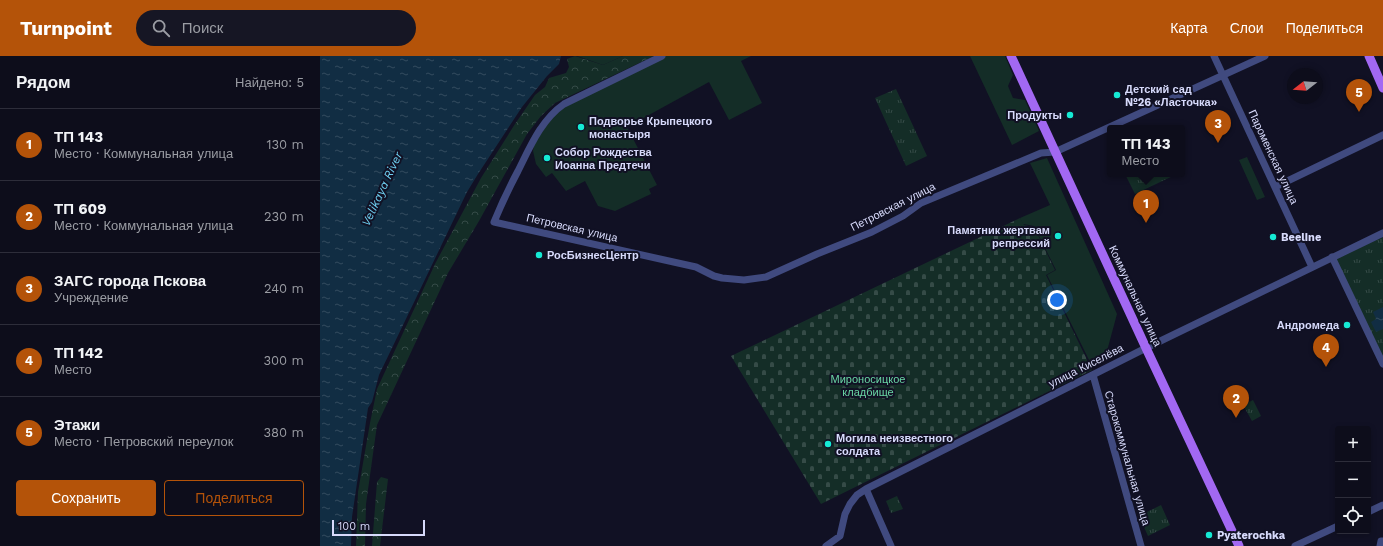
<!DOCTYPE html>
<html lang="ru">
<head>
<meta charset="utf-8">
<style>
	body { margin:0; font-family:"Work Sans",sans-serif; background:#161624; color:#f1f3f6 }
	.controls { position:absolute; right:12px; bottom:12px; display:grid; overflow:hidden; border-radius:4px; box-shadow:0 2px 6px #0003 }
	.controls button { width:36px; height:36px; display:grid; place-items:center; padding:0; border:0; border-bottom:1px solid #2d2d3a; background:#0d0d1b; color:#f1f3f6; font:20px sans-serif }
	.compass { position:absolute; left:967px; top:12px; width:36px; height:36px; border-radius:50%; background:#0d0d1b; box-shadow:0 2px 6px #0003; rotate:253deg }
	.scale { position:absolute; left:12px; bottom:10px; width:93px; box-sizing:border-box; padding-left:4px; border:2px solid #d7dafb; border-top:0; font-size:11px; line-height:14px; white-space:nowrap; color:#d7dafb; -webkit-text-stroke:3px #111124; paint-order:stroke }
	.you { position:absolute; left:737px; top:244px; width:14px; height:14px; margin:-10px; border:3px solid #fff; border-radius:50%; background:#1a73e8; box-shadow:0 0 0 6px #1a73e833 }
	.badge { display:grid; place-items:center; width:26px; height:26px; border-radius:50%; background:#b45309; color:#fff; font-size:13px; font-weight:700 }
	.pin { position:absolute; translate:-50% -33px; filter:drop-shadow(0 1px 2px #0008) }
	.pin::after { content:''; position:absolute; top:21px; width:14px; height:12px; background:inherit; clip-path:polygon(0 0,100% 0,50% 100%) }
	.popup { position:absolute; left:787px; top:69px; width:78px; height:52px; box-sizing:border-box; display:grid; place-content:center; border-radius:4px; background:#0d0d1b; filter:drop-shadow(0 1px 3px #0005); font-size:13px; white-space:nowrap; color:#9a9ca3 }
	.popup b { font-size:15px; color:#f1f3f6 }
	.popup::after { content:''; position:absolute; left:50%; top:100%; margin-left:-8px; border:8px solid transparent; border-top-color:#0d0d1b }
	.list { margin:0; padding:0; list-style:none }
	h2 { display:flex; justify-content:space-between; align-items:center; height:52px; margin:0; padding:0 16px; font-size:17px }
	h2 small { font-size:13px; font-weight:400; color:#9a9ca3 }
	.list li { display:grid; grid-template-columns:26px 1fr auto; gap:12px; align-items:center; box-sizing:border-box; height:72px; padding:0 16px; border-top:1px solid #2d2d3a }
	.list b { display:block; font-size:15px; white-space:nowrap }
	.list p { margin:0; font-size:13px; white-space:nowrap; color:#9a9ca3 }
	.list em { font-size:13px; font-style:normal; color:#9a9ca3 }
	.actions { display:flex; gap:8px; padding:12px 16px }
	.actions a { flex:1; padding:9px 0; border:1px solid #b45309; border-radius:4px; text-align:center; font-size:14px; color:#b45309 }
	.actions .main { background:#b45309; color:#fff }
	.icon { flex:none; width:22px; height:22px; fill:none; stroke:currentColor; stroke-width:2; stroke-linecap:round; stroke-linejoin:round }
	.map { position:relative; flex:none; width:1063px; height:490px; overflow:hidden }
	header { display:flex; align-items:center; gap:24px; box-sizing:border-box; height:56px; padding:0 20px; background:#b45309; color:#fff }
	header strong { font-size:19px }
	nav { display:flex; gap:22px; margin-inline-start:auto; font-size:14px }
	.search { width:280px; height:36px; background:#161624; display:flex; align-items:center; gap:10px; box-sizing:border-box; padding:0 14px; border-radius:22px; color:#9a9ca3; font-size:15px }
	main { display:flex }
	aside { flex:1; background:#0d0d1b }
	.map>svg:first-child { display:block }
</style>
</head>
<body>
<header>
<strong>Turnpoint</strong>
<div class="search"><svg class="icon" aria-label="search" viewBox="0 0 24 24"><circle cx="10" cy="10" r="6"/><path d="M15 15l6 6"/></svg>Поиск</div>
<nav><a>Карта</a><a>Слои</a><a>Поделиться</a></nav>
</header>
<main>
<aside>
<h2>Рядом<small>Найдено: 5</small></h2>
<ul class="list">
<li><span class="badge">1</span><div><b>ТП 143</b><p>Место · Коммунальная улица</p></div><em>130 m</em></li>
<li><span class="badge">2</span><div><b>ТП 609</b><p>Место · Коммунальная улица</p></div><em>230 m</em></li>
<li><span class="badge">3</span><div><b>ЗАГС города Пскова</b><p>Учреждение</p></div><em>240 m</em></li>
<li><span class="badge">4</span><div><b>ТП 142</b><p>Место</p></div><em>300 m</em></li>
<li><span class="badge">5</span><div><b>Этажи</b><p>Место · Петровский переулок</p></div><em>380 m</em></li>
</ul>
<div class="actions"><a class="main">Сохранить</a><a>Поделиться</a></div>
</aside>
<div class="map">
<svg width="1063" height="490" viewBox="0 0 1063 490">
	<defs>
		<pattern id="forest-crowns" width="20" height="18" patternUnits="userSpaceOnUse"><rect width="20" height="18" fill="#142d27"/><path d="M2 6a3 3 0 1 1 6 0M12 15a3 3 0 1 1 6 0" fill="none" stroke="#354b47"/></pattern>
		<pattern id="cemetery-stones" width="16" height="16" patternUnits="userSpaceOnUse"><rect width="16" height="16" fill="#142d27"/><path d="M2 7V4a2 2 0 0 1 4 0v3zM10 15v-3a2 2 0 0 1 4 0v3z" fill="#354b47"/></pattern>
		<pattern id="park-tufts" width="24" height="20" patternUnits="userSpaceOnUse"><rect width="24" height="20" fill="#142d27"/><path d="M3 7l-1-3M5 7V3M7 7l1-3M15 17l-1-3M17 17v-4M19 17l1-3" fill="none" stroke="#354b47"/></pattern>
		<pattern id="water-ripples" width="26" height="14" patternUnits="userSpaceOnUse"><rect width="26" height="14" fill="#112d43"/><path d="M2 4q2-2 4 0t4 0M15 11q2-2 4 0t4 0" fill="none" stroke="#334b5f"/></pattern>
	</defs>
	<rect width="100%" height="100%" fill="#111124"/>
	<path fill="#142d27" d="M257 0H303L283 9Z
		M342 0H431L421 5 442 47 409 64 389 26 307 71 337 129 329 133 331 138 295 155 278 150 265 125 246 135 232 117 226 121 216 108 213 95 214 89 229 65 245 50Z
		M650 0H685L693 19 688 30 693 42 705 44 719 75 692 89Z
		M927 101 945 141 937 144 919 104Z
		M727 102 797 258 787 295 770 306 727 219 736 214 714 170 703 168 700 162 730 149 710 107Z"/>
	<path fill="url(#forest-crowns)" d="M255 0 283 9 303 0H334L235 47 221 60 207 78 159 165 128 217 57 369 46 448 45 490H36L38 436 50 367 57 333 115 208 161 122 195 68 215 39 225 31 229 22 246 17 249 11 247 3Z
		M61 421 68 423 60 490H52L57 426Z"/>
	<path fill="url(#cemetery-stones)" d="M700 162 704 169 714 171 735 214 726 219 772 314 501 448 411 300Z"/>
	<path fill="url(#park-tufts)" d="M576 33 607 100 586 110 555 42Z
		M805 118H855V119L815 138Z
		M1063 181V304L1014 202Z
		M933 344 941 360 932 365 923 349Z
		M577 440 583 453 571 457 566 445Z
		M841 449 850 469 828 480 819 460Z"/>
	<path fill="url(#water-ripples)" d="M0 0H241L239 8 227 20 202 51 158 118 147 136 59 319 52 346 48 352 32 461 31 490H0Z
		M1063 251V273L1056 276 1051 266 1056 263 1053 256Z"/>
	<g fill="none" stroke-linecap="round" stroke-linejoin="round">
		<path stroke="#404a7f" stroke-width="7" d="M342 0 244 48C221 64 210 91 198 115 189 132 181 149 174 166L376 211 394 220 402 222 424 224 446 221 497 198 552 176 583 160 601 147 721 97 735 96 945 0
			M894 0 992 211
			M955 131 1063 79
			M1012 201 1063 308
			M773 319 821 490
			M546 433 571 490
			M1048 456 1063 449
			M506 490 520 480 525 458 530 448 537 439 546 433 826 292 1063 177
			M975 490 1018 470
			M1060 490 1061 485H1063"/>
		<path stroke="#a268f2" stroke-width="9" d="M691 0 826 292 919 490
			M1049 0 1063 32"/>
	</g>
	<g fill="#15ead4" stroke="#111124" stroke-width="1.5">
		<circle cx="797" cy="39" r="4"/>
		<circle cx="750" cy="59" r="4"/>
		<circle cx="261" cy="71" r="4"/>
		<circle cx="227" cy="102" r="4"/>
		<circle cx="738" cy="180" r="4"/>
		<circle cx="953" cy="181" r="4"/>
		<circle cx="219" cy="199" r="4"/>
		<circle cx="1027" cy="269" r="4"/>
		<circle cx="508" cy="388" r="4"/>
		<circle cx="889" cy="479" r="4"/>
	</g>
	<g text-anchor="middle" dominant-baseline="central" stroke-width="4" stroke-linejoin="round" paint-order="stroke">
		<g font-size="11" font-weight="bold" fill="#d7dafb" stroke="#111124" text-anchor="start">
			<text x="805" y="33">Детский сад<tspan x="805" dy="13">№26 «Ласточка»</tspan></text>
			<text x="742" y="59" text-anchor="end">Продукты</text>
			<text x="269" y="65">Подворье Крыпецкого<tspan x="269" dy="13">монастыря</tspan></text>
			<text x="235" y="96">Собор Рождества<tspan x="235" dy="13">Иоанна Предтечи</tspan></text>
			<text x="730" y="174" text-anchor="end">Памятник жертвам<tspan x="730" dy="13">репрессий</tspan></text>
			<text x="961" y="181">Beeline</text>
			<text x="227" y="199">РосБизнесЦентр</text>
			<text x="1019" y="269" text-anchor="end">Андромеда</text>
			<text x="516" y="382">Могила неизвестного<tspan x="516" dy="13">солдата</tspan></text>
			<text x="897" y="479">Pyaterochka</text>
		</g>
		<g font-size="11" fill="#d7dafb" stroke="#111124">
			<text transform="translate(953 101) rotate(65)">Пароменская улица</text>
			<text transform="translate(573 151) rotate(-27)">Петровская улица</text>
			<text transform="translate(252 172) rotate(13)">Петровская улица</text>
			<text transform="translate(815 240) rotate(65)">Коммунальная улица</text>
			<text transform="translate(766 310) rotate(-27)">улица Киселёва</text>
			<text transform="translate(807 402) rotate(74)">Старокоммунальная улица</text>
		</g>
		<g font-size="11" fill="#69d5a4" stroke="#111124">
			<text x="548" y="323">Мироносицкое<tspan x="548" dy="13">кладбище</tspan></text>
		</g>
		<g font-size="12" font-style="italic" fill="#6fd0f2" stroke="#111124">
			<text transform="translate(62 133) rotate(-65)">Velikaya River</text>
		</g>
	</g>
</svg>
<div class="controls">
<button>+</button>
<button>−</button>
<button><svg class="icon" aria-label="locate" viewBox="0 0 24 24"><circle cx="12" cy="12" r="6"/><path d="M12 2v4M12 18v4M2 12h4M18 12h4"/></svg></button>
</div>
<svg class="compass" viewBox="-18 -18 36 36"><path d="M0-13l5 13h-10z" fill="#e53935"/><path d="M0 13l5-13h-10z" fill="#9a9ca3"/></svg>
<div class="scale">100 m</div>
<div class="you"></div>
<div class="pin badge" style="left:826px;top:167px">1</div>
<div class="popup"><b>ТП 143</b>Место</div>
<div class="pin badge" style="left:916px;top:362px">2</div>
<div class="pin badge" style="left:898px;top:87px">3</div>
<div class="pin badge" style="left:1006px;top:311px">4</div>
<div class="pin badge" style="left:1039px;top:56px">5</div>
</div>
</main>
</body>
</html>
